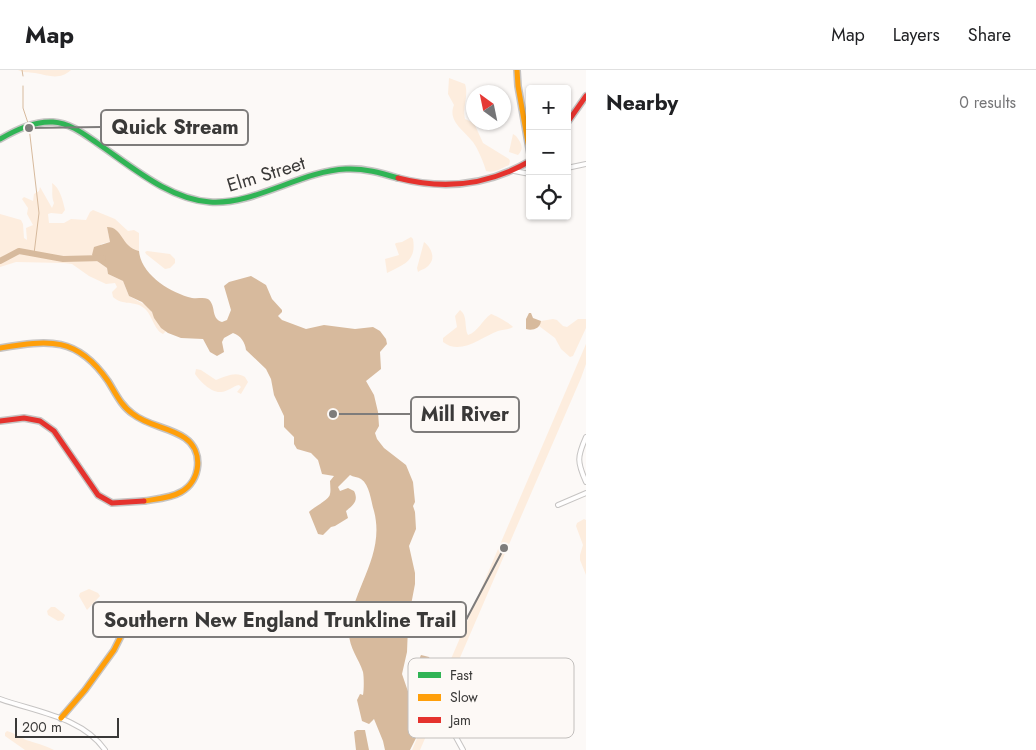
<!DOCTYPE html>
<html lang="en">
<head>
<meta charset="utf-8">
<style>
	body { margin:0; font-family:Jost,sans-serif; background:#f2f2f2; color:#202124 }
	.controls { position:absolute; right:15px; top:15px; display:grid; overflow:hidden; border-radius:5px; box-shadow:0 1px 4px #0004 }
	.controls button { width:45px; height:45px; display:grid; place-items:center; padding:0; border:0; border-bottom:1px solid #e0e0e0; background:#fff; color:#202124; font:25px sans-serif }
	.compass { position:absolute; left:466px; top:15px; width:45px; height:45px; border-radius:50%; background:#fff; box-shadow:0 1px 4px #0004; rotate:327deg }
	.scale { position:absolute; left:15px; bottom:12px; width:104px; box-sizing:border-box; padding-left:5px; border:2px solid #3a3938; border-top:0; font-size:14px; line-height:18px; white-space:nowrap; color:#3a3938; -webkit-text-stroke:4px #fdf9f6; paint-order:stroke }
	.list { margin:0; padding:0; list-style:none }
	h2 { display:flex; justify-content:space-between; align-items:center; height:65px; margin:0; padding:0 20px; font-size:21px }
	h2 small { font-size:16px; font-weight:400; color:#757577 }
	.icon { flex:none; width:28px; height:28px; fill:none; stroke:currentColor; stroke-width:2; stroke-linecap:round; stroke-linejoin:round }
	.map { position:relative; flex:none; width:586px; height:680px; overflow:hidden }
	header { display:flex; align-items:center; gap:30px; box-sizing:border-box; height:70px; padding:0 25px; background:#fff; border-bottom:1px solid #e0e0e0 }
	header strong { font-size:24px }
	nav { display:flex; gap:28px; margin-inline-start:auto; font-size:18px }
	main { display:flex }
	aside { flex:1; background:#fff }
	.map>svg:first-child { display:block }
</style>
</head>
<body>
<header>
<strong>Map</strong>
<nav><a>Map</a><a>Layers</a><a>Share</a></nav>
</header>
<main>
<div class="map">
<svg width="586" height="680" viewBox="0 0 586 680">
	<rect width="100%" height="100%" fill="#fcf9f7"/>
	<path fill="#fdedde" d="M18 0H71C59 11 48 5 35 3 28 2 24 3 18 0Z
		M449 8 465 14C469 26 462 36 465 49L474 53 483 73 509 89 510 91 509 95C502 98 494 104 486 101 484 93 478 79 473 72 465 61 447 51 454 35L448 24Z
		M513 64 516 66C521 73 525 78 518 85L509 82Z
		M52 113C60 118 63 131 65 140L62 144 51 143 48 144 49 153H64L71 149 86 150 90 142 93 140 115 149 128 161 134 160 139 163V181C125 178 119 162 107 157L110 172 101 174 97 191 107 198 108 204 123 211 129 226C137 231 147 234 152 242 157 250 158 256 166 261L163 264C154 260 152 244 144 238 134 230 123 236 113 227L112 222 117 217 115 213 106 214 89 206 72 194 64 193 16 192 0 197V144L21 150 23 154 24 168 27 170 26 158 33 155 27 144 28 138 22 129 24 127 33 131 34 124 39 121 40 117 52 138 54 133C51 126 53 120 52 113Z
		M411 167 413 169C417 192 402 195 387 203L385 189 399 185 395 174 396 173 402 172Z
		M424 172C431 177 436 188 429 195 426 199 422 199 418 202L417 198Z
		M147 181C155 182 162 183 170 184L175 189V193L170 198 165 199 146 184 145 182Z
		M460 240C468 246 464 257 468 265 478 262 482 250 491 244 495 245 511 254 513 257 508 260 503 259 498 261 481 267 461 286 443 272V268L457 257 455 246Z
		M553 249 557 250 563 256 567 257 578 249H586V258L573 286 570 287 561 279 555 268 539 256 541 251Z
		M586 274V294L581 308 420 680H412Z
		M196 299 201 300 216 310C226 306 236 301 245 307L248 312 241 324 237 322 241 317 239 315C233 316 227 322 221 322 211 323 200 311 195 304Z
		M584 449 586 450V505L580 490V485L583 475 576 456 577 453Z
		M89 519 98 523 100 526 87 540 79 526 80 523Z
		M51 537H55L65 545 63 550 58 551 48 545 47 541Z
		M7 661C14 663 20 667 26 670 36 673 44 675 54 680H25L5 666V663Z"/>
	<path fill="#d7ba9d" d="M107 157C123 157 121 177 139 181 141 205 171 223 192 228 198 229 203 227 208 229 217 236 210 248 222 252L227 250 231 240 224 216 229 212 251 206 266 215 272 229 282 240V242L278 246 282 250 306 259 324 255 355 259 373 257 380 261 386 269 387 274 380 282 381 299 366 311 374 325 378 342 379 356 375 363 377 369 384 378 406 395 413 412 415 432 413 436 415 442 416 459 409 476 415 503V514L411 535 412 544 408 557 407 582 402 604 412 633 419 648 417 666 410 680H385L383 671 374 649 369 654 362 651 357 630 360 624 363 625C364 620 364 607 363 602 359 589 349 578 349 563 350 520 386 487 374 441 371 432 370 415 361 409 358 407 353 407 350 405L338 417 340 421 348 418 354 421C359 431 353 435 346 441L348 448 335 456 331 457 323 465 318 464 309 442C314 437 330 429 330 424 331 420 330 415 330 411L334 406 322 404 318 390 311 383 297 379 294 374V367L284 357V346L274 325 271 309 266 299 246 280C245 272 241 266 233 263L224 268 222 272 224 282 217 286 210 282 203 269 181 268 168 263 161 258 154 248 152 242 142 232 129 226 123 211 108 204 107 198 97 191 92 185 94 177 110 172Z
		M529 243H531L533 248 541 251C540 259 532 261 526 259V249Z
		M421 585 429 587C436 598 431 607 426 617L418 615C417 608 418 590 421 585Z
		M357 660H365L369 680H356L354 662Z"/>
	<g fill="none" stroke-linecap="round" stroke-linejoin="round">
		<path stroke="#d7ba9d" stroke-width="1" d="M22 0 23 6
			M23 16V38L28 53
			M29 57 39 143 34 184"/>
		<path stroke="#d7ba9d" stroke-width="6" d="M0 191 19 181 63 189 103 188"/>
		<g stroke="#c6c4c3" stroke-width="6">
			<path id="street" d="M567 98 586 94
				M514 101 530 104
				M586 367C577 387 577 392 586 412
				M558 435 586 423
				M0 629C36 642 82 647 105 680
				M446 649 463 680"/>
		</g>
		<g stroke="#c6c4c3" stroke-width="8">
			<path id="fast" d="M0 69C16 60 34 51 53 52 70 53 84 64 97 73 131 96 168 129 210 132 255 135 301 101 346 99 364 98 381 103 398 108"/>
		</g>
		<g stroke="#c6c4c3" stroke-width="8">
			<path id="slow" d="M517 0 518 16 530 84
				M0 278C49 270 77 266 108 311 115 322 121 336 133 344 148 356 169 357 185 368 204 381 201 411 181 422 171 428 156 429 144 431
				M61 648 85 620 114 580 130 548"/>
		</g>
		<g stroke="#c6c4c3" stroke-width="8">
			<path id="jam" d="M567 53 586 26
				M398 108C444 120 489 115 530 91
				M0 351 24 348 40 351 54 361 98 425 112 433 144 431"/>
		</g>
		<use href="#street" stroke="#fffefe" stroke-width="4"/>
		<use href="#fast" stroke="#30b455" stroke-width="5"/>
		<use href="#slow" stroke="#ff9f0a" stroke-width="5"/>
		<use href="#jam" stroke="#e5322d" stroke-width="5"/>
	</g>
	<g text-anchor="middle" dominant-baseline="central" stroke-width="4.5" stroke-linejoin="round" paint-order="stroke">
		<g font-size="19" fill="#3a3938" stroke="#fdf9f6">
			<text transform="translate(266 104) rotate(-17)">Elm Street</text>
		</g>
	</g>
	<rect x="408" y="588" width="166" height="80" rx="8" fill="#fdf9f6" stroke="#c2bfbd" stroke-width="1"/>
	<rect x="418" y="602" width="23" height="6" fill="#30b455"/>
	<rect x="418" y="624" width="23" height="7" fill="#ff9f0a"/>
	<rect x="418" y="647" width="23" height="6" fill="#e5322d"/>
	<g font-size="14" fill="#3a3938">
		<text x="450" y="610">Fast</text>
		<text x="450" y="632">Slow</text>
		<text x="450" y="655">Jam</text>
	</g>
	<path fill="none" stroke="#7e7c7b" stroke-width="2" d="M29 58L101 57M333 344L411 344M504 478L466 550"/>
	<g fill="#7e7c7b" stroke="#fdf9f6" stroke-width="2">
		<circle cx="29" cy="58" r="5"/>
		<circle cx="333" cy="344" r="5"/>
		<circle cx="504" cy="478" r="5"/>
	</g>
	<g fill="#fdf9f6" stroke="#7e7c7b" stroke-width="2">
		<rect x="101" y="40" width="147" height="35" rx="5"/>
		<rect x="411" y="327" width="108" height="35" rx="5"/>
		<rect x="93" y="532" width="373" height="35" rx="5"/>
	</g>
	<g font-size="20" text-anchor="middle" font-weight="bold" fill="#3a3938">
		<text x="175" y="64">Quick Stream</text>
		<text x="465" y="351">Mill River</text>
		<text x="280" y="557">Southern New England Trunkline Trail</text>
	</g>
</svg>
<div class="controls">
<button>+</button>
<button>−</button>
<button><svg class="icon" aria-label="locate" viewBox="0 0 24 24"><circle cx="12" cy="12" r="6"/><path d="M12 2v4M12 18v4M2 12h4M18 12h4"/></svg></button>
</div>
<svg class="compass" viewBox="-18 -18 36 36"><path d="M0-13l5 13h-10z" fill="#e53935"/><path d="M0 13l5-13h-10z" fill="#757577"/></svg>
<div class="scale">200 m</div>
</div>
<aside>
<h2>Nearby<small>0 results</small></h2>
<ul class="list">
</ul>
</aside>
</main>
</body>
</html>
